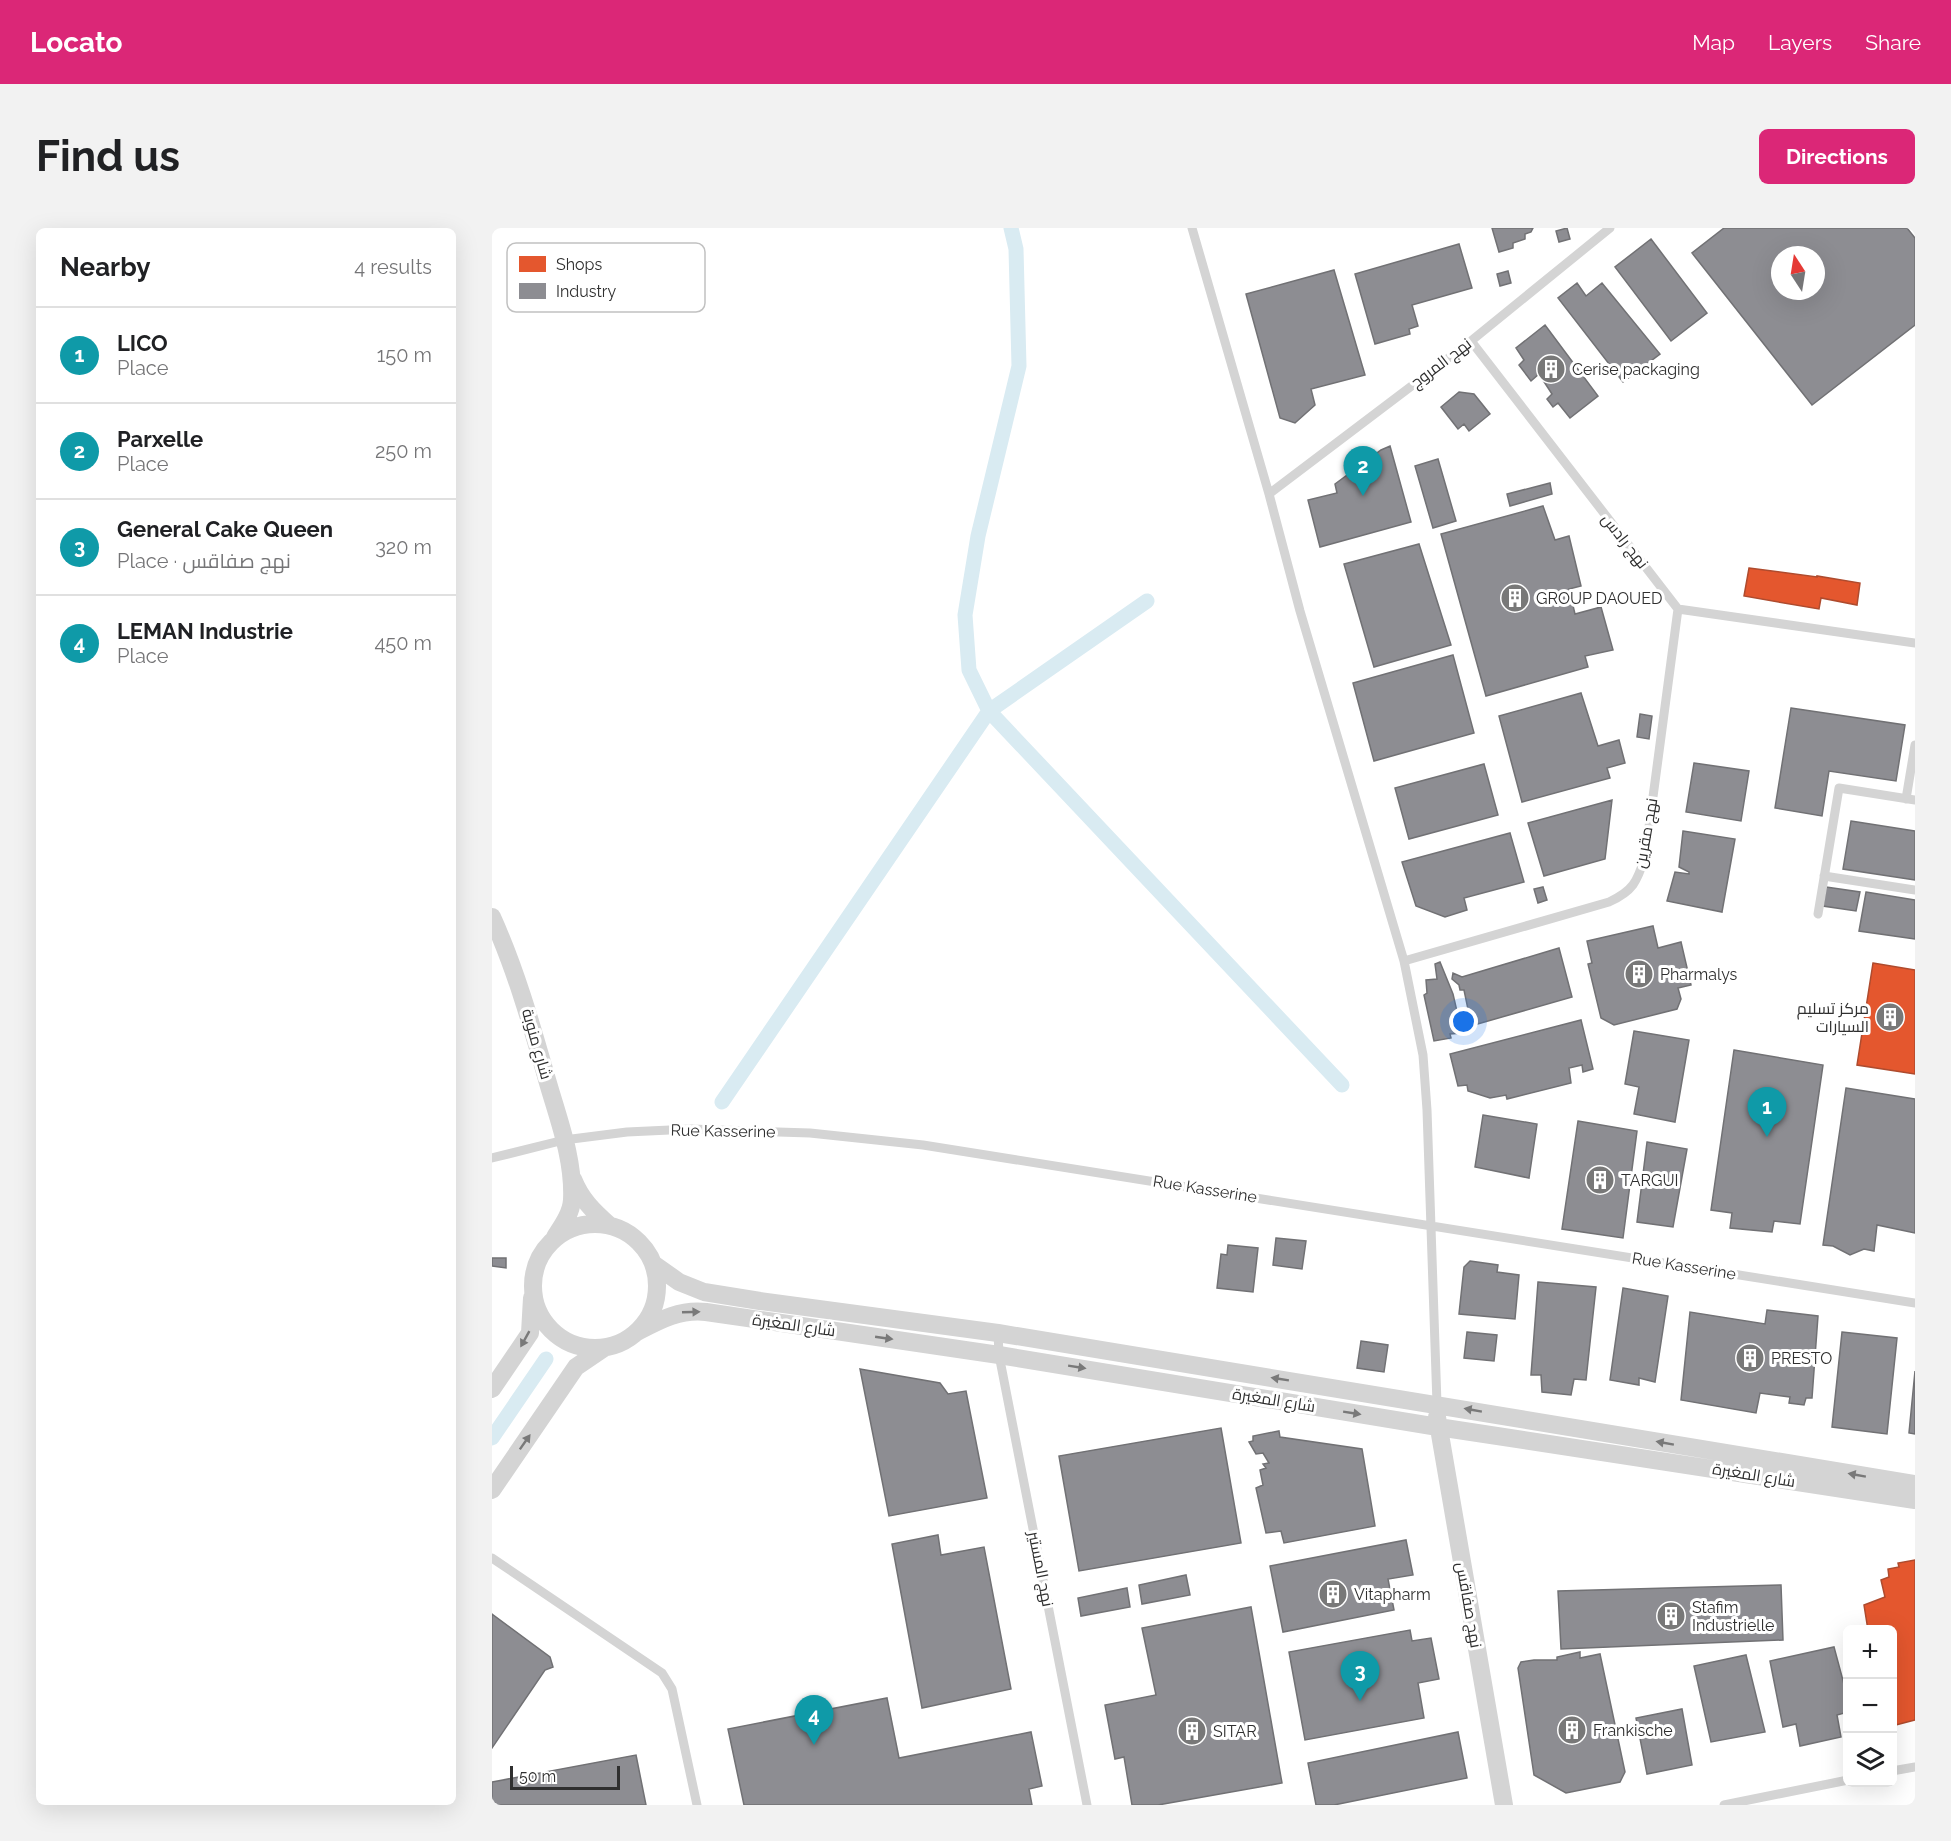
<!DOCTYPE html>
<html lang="en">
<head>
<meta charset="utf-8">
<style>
	body { margin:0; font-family:Raleway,Cairo,sans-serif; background:#f2f2f2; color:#202124 }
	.controls { position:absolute; right:18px; bottom:18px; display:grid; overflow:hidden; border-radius:9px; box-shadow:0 6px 24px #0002 }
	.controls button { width:54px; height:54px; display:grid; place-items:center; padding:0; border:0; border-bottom:2px solid #e0e0e0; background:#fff; color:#202124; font:30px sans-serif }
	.compass { position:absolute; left:1279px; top:18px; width:54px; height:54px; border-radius:50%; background:#fff; box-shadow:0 6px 24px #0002; rotate:348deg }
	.scale { position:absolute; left:18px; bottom:15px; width:110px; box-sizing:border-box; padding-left:6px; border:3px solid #2f2f2f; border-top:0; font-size:16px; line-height:21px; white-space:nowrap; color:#2f2f2f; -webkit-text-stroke:4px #fff; paint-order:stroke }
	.you { position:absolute; left:972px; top:794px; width:21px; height:21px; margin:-15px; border:4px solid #fff; border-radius:50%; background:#1a73e8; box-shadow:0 0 0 9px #1a73e833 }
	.badge { display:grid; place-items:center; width:39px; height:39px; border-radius:50%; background:#db2777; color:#fff; font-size:20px; font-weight:700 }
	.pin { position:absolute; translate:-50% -50px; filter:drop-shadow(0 2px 3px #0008) }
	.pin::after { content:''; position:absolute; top:32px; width:21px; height:18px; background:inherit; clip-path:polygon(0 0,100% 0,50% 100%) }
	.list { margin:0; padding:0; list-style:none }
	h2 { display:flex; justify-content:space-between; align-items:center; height:78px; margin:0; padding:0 24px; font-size:26px }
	h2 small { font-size:20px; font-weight:400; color:#757577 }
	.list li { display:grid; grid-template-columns:39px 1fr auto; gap:18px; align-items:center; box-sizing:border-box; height:96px; padding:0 24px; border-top:2px solid #e0e0e0 }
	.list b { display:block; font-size:22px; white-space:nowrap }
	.list p { margin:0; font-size:20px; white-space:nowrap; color:#757577 }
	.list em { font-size:20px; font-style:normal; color:#757577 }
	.icon { flex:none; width:33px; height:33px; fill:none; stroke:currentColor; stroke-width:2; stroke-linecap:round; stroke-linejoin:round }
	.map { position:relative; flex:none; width:1423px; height:1577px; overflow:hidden; border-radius:9px }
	header { display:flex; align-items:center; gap:36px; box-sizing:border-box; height:84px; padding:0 30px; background:#db2777; color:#fff }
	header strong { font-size:28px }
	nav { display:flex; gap:33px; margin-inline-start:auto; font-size:21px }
	.intro { display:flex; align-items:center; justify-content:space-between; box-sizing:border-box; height:144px; padding:0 36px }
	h1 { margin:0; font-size:42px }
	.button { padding:15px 27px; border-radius:9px; background:#db2777; color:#fff; font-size:21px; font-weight:700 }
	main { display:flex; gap:36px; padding:0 36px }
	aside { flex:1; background:#fff; border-radius:9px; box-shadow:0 6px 24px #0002 }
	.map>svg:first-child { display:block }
</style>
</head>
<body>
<header>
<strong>Locato</strong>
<nav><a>Map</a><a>Layers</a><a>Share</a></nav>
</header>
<div class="intro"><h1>Find us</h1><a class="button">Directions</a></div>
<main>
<aside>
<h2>Nearby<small>4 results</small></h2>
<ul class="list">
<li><span class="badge" style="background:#0f9aa8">1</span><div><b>LICO</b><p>Place</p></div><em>150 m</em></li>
<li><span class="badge" style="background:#0f9aa8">2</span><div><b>Parxelle</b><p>Place</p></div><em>250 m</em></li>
<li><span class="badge" style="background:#0f9aa8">3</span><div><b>General Cake Queen</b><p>Place · نهج صفاقس</p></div><em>320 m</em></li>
<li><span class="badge" style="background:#0f9aa8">4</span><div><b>LEMAN Industrie</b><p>Place</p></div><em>450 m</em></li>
</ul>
</aside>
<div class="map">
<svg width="1423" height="1577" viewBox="0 0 1423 1577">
	<rect width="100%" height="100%" fill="#fff"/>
	<path fill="#e4572e" stroke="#ae4b2e" stroke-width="1.5" d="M1257 340 1325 349V348L1368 355 1365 377 1329 370 1327 381 1252 368Z
		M1381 735 1423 742V846L1365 837Z
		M1423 1332V1492L1400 1498V1402H1376L1372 1377 1393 1369 1389 1352 1397 1349 1396 1341 1407 1339 1406 1335Z"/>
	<path fill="#8d8d92" stroke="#717174" stroke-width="1.5" fill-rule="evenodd" d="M1000 0H1041L1039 4 1033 6V11L1021 15V20L1007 24Z
		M1075 0 1078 11 1067 14 1064 3Z
		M1232 0H1415L1423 10V97L1320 177 1200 25ZM1288 27H1324V63H1288Z
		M1159 11 1215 85 1179 113 1123 39Z
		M967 16 980 60 920 77 926 98 917 101 918 106 883 116 863 46Z
		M842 42 873 147 819 161 823 177 803 195 788 190 754 66Z
		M1016 43 1019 55 1008 58 1005 46Z
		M1085 55 1094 68 1110 55 1168 126 1131 154 1066 70Z
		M1053 97 1106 168 1078 190 1066 175 1061 179 1055 171 1060 166 1047 146 1039 153 1027 137 1032 132 1024 120Z
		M967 164 982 166 998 186 977 203 972 196 966 201 949 179Z
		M898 218 919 294 828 319 816 272 845 265 843 256 889 222Z
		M946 231 964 293 941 300 923 238Z
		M1058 255 1060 266 1018 278 1015 266Z
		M1051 278 1063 312 1077 308 1089 358 1077 361 1083 386 1109 379 1121 422 1093 428 1096 439 994 468 949 306Z
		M927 316 959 417 882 439 852 336Z
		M961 427 982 505 882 533 861 455Z
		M1089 465 1106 518 1127 512 1133 535 1115 540 1118 550 1030 574 1007 488Z
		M1299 480 1413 497 1404 553 1337 543 1330 588 1283 580Z
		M1148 486 1160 488 1157 511 1145 509Z
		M1202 535 1257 543 1249 593 1194 584Z
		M992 536 1006 587 917 611 903 560Z
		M1120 572 1113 631 1052 648 1036 595Z
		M1359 593 1423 603V652L1351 641Z
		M1191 603 1243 611 1230 684 1175 673 1183 644 1197 646V644L1187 639Z
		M1018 605 1032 654 972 670 975 682 953 689 924 678 910 634Z
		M1051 659 1055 672 1046 675 1042 661Z
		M1334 659 1368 664 1364 683 1331 678Z
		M1374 664 1423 672V711L1367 703Z
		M1161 698 1166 720 1189 714 1199 757 1186 760 1189 771 1185 781 1122 797 1109 790 1096 736 1100 735 1095 713Z
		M1067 720 1080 769 975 799 972 788 977 786 972 762H968L967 757 960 751 961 745 970 749Z
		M948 734 961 766 970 805 958 806 959 810 942 813 932 767 935 765 934 752 945 751 943 736Z
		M1089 792 1101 841 1091 844 1090 837 1077 840 1079 855 1015 871 1014 867 998 870 976 863 975 857 966 858 958 826Z
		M1142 803 1197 812 1183 894 1142 886 1147 859 1133 856Z
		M1242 822 1331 837 1308 996 1282 993 1280 1004 1238 1000 1240 985 1219 982Z
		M1354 860 1423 871V1005L1385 997 1382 1023 1372 1021 1358 1027 1341 1018 1331 1017Z
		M991 887 1045 896 1037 950 983 939Z
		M1086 893 1145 903 1131 1010 1070 1001Z
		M1155 914 1195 921 1181 999 1145 994Z
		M784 1010 814 1013 810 1041 781 1037Z
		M736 1017 766 1020 761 1064 725 1060 729 1026 735 1027Z
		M0 1030H14V1040L0 1038Z
		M978 1033 1006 1037 1005 1044 1027 1047 1023 1091 967 1086 972 1039Z
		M1046 1054 1104 1059 1094 1152 1082 1151 1079 1167 1050 1164 1049 1147H1039Z
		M1131 1060 1176 1068 1163 1154 1147 1150V1157L1118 1152Z
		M1275 1082 1326 1088 1320 1170H1314L1312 1177 1297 1175 1298 1169 1268 1165 1264 1185 1189 1172 1198 1084 1273 1096Z
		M975 1104 1005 1107 1002 1133 972 1130Z
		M1350 1104 1405 1110 1395 1206 1340 1199Z
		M869 1113 896 1117 892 1144 865 1140Z
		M368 1141 448 1155 456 1166 474 1163 495 1270 397 1288Z
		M1423 1143V1206L1417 1205Z
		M729 1200 749 1315 587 1343 567 1228Z
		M787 1203 788 1209 870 1221 883 1298 792 1315 789 1303 774 1305 764 1260 771 1257 768 1242 774 1240 771 1236 777 1235 771 1225 764 1226 757 1214 761 1213V1208Z
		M446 1307 449 1327 492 1319 519 1461 430 1480 400 1316Z
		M914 1312 921 1347 896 1351 902 1382 791 1404 778 1338Z
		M694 1347 698 1367 650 1376 647 1357Z
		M1289 1357 1291 1412 1069 1421 1066 1363Z
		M635 1360 638 1379 589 1388 586 1370Z
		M759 1379 790 1555 666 1577H640L632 1529 623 1531 613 1477 664 1467 650 1400Z
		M0 1386 58 1429 61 1439 53 1442 0 1520Z
		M918 1402 920 1413 939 1410 947 1451 926 1455 932 1490 813 1512 797 1424Z
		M1342 1419 1356 1471V1484L1345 1487 1349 1509 1308 1518 1304 1496 1291 1499 1278 1433Z
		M1088 1424V1430L1108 1426 1133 1544 1128 1554 1074 1565 1042 1547 1026 1440 1029 1434 1042 1432H1065V1429Z
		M1254 1427 1273 1504 1219 1514 1202 1438Z
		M395 1470 407 1530 539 1504 550 1558 537 1561 540 1577H252L236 1501Z
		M1190 1481 1200 1537 1155 1546 1144 1490Z
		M966 1504 975 1550 842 1577H824L816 1535Z
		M144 1527 154 1577H0V1554Z"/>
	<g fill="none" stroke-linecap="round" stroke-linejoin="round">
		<path stroke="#d9ebf2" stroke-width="15" d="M519 0 524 21 527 138 486 308 473 387 477 442 497 483 850 857
			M230 874 497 483 655 373
			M0 1210 54 1131"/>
		<path stroke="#d4d4d4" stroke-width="9" d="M700 0 777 266 808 383 912 733 931 827 935 882 945 1176
			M979 113 1186 381 1423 415
			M777 266 979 113 1118 0
			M1414 571 1423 517
			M1332 648 1423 662
			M1326 686 1347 560 1423 572
			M912 733 1117 674C1141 663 1145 654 1153 629L1186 381
			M0 930 72 912 135 904 199 901 318 905 431 917 1423 1075
			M506 1105 507 1127 595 1577
			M0 1330 170 1445 180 1461 205 1577
			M1400 1543 1423 1539
			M1232 1577 1356 1552"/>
		<path stroke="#d4d4d4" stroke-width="18" d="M0 689C24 742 40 799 56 855 67 893 82 932 80 972 79 986 70 998 63 1009
			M81 951C89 971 101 983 117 997
			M41 1058a62 62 0 1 1 124 0a62 62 0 1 1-124 0Z
			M163 1037 187 1054 212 1064 268 1073 506 1105 1423 1256
			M145 1104C168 1092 188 1081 214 1084L507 1127 946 1199 1423 1272
			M0 1161 38 1105 40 1070
			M945 1189 1012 1577
			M0 1262 84 1139 112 1120"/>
	</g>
	<defs><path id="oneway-solid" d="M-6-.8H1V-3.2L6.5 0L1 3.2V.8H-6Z" transform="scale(1.5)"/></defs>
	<g fill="#797979">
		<use href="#oneway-solid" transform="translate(199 1084) rotate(-2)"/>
		<use href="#oneway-solid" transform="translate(392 1110) rotate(8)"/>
		<use href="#oneway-solid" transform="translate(33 1111) rotate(119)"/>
		<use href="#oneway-solid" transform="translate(585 1139) rotate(9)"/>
		<use href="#oneway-solid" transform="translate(788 1151) rotate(-171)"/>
		<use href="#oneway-solid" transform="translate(981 1182) rotate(-170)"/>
		<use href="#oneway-solid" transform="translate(860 1185) rotate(9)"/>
		<use href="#oneway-solid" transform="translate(33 1214) rotate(-55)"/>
		<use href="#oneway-solid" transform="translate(1173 1215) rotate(-170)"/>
		<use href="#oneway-solid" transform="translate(1365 1247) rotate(-170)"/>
	</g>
	<defs>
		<g id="building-disc" transform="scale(1.5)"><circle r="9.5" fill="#787878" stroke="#fff"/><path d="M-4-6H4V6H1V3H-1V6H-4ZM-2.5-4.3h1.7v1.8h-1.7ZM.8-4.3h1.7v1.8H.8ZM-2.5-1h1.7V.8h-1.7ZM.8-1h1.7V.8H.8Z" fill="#fff"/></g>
	</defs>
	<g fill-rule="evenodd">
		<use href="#building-disc" x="1059" y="141"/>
		<use href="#building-disc" x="1023" y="370"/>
		<use href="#building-disc" x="1147" y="746"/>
		<use href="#building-disc" x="1398" y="789"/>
		<use href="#building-disc" x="1108" y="952"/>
		<use href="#building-disc" x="1258" y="1130"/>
		<use href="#building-disc" x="841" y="1366"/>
		<use href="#building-disc" x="1179" y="1388"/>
		<use href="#building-disc" x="1080" y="1502"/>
		<use href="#building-disc" x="700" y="1503"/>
	</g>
	<g text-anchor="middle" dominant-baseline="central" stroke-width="6" stroke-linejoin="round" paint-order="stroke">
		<g font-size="16" fill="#2f2f2f" stroke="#fff">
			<text transform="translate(949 135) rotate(-37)">نهج المروج</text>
			<text transform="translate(1133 313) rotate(52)">نهج رادس</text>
			<text transform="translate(1154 605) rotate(-80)">نهج مقرين</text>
			<text transform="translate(45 816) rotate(74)">شارع منوبة</text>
			<text transform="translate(231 903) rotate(1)">Rue Kasserine</text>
			<text transform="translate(713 961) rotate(9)">Rue Kasserine</text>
			<text transform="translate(1192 1038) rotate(9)">Rue Kasserine</text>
			<text transform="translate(302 1097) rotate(8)">شارع المغيرة</text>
			<text transform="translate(782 1172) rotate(9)">شارع المغيرة</text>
			<text transform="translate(1262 1247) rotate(9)">شارع المغيرة</text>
			<text transform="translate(549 1341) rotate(79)">نهج المستير</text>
			<text transform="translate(977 1377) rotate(80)">نهج صفاقس</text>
		</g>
		<g font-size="16" fill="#2f2f2f" stroke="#fff" text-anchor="start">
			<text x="1080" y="141">Cerise packaging</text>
			<text x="1044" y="370">GROUP DAOUED</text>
			<text x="1168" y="746">Pharmalys</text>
			<text x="1377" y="780" text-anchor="end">مركز تسليم<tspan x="1377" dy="18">السيارات</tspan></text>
			<text x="1129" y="952">TARGUI</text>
			<text x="1279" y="1130">PRESTO</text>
			<text x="862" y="1366">Vitapharm</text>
			<text x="1200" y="1379">Stafim<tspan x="1200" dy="18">Industrielle</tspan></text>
			<text x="1101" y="1502">Frankische</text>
			<text x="721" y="1503">SITAR</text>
		</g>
	</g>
	<rect x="15" y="15" width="198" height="69" rx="9" fill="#fff" stroke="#c1c1c1" stroke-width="1.5"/>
	<rect x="27" y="28" width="27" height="16" fill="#e4572e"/>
	<rect x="27" y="55" width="27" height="16" fill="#8d8d92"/>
	<g font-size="16" fill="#2f2f2f">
		<text x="64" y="42">Shops</text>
		<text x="64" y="69">Industry</text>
	</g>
</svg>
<div class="controls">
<button>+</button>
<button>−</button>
<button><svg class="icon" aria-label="layers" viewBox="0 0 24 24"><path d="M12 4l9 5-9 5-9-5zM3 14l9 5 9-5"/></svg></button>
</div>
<svg class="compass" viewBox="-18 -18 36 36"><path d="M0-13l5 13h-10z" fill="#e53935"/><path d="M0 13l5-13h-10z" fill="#757577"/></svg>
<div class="scale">50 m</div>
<div class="you"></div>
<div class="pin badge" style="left:1275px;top:909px;background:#0f9aa8">1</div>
<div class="pin badge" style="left:871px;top:268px;background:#0f9aa8">2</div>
<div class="pin badge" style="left:868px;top:1473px;background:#0f9aa8">3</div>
<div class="pin badge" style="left:322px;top:1517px;background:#0f9aa8">4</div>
</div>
</main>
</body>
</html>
